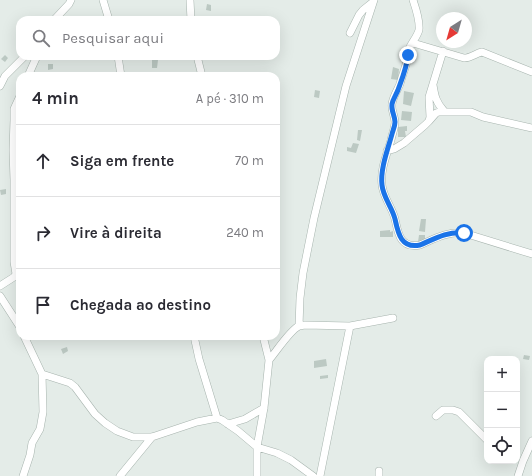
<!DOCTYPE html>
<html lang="pt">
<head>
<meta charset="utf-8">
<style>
	body { margin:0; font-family:Karla,sans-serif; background:#f7f7f7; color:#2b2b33 }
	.controls { position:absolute; right:12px; bottom:12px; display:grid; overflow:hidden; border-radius:8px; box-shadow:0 4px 16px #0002 }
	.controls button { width:36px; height:36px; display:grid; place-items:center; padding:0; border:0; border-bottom:1px solid #e1e1e2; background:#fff; color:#2b2b33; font:20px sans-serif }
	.compass { position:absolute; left:436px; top:12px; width:36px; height:36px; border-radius:50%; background:#fff; box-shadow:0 4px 16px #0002; rotate:217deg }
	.stop { position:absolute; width:12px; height:12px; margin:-9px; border:3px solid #1a73e8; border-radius:50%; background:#fff }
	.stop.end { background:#1a73e8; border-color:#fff; box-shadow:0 1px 4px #0008 }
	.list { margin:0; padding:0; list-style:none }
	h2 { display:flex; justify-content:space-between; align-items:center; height:52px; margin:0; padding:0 16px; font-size:17px }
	h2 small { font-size:13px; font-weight:400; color:#7c7c81 }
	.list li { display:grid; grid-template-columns:26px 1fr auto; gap:12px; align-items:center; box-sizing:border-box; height:72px; padding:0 16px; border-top:1px solid #e1e1e2 }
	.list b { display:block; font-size:15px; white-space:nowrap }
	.list em { font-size:13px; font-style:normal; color:#7c7c81 }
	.icon { flex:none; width:22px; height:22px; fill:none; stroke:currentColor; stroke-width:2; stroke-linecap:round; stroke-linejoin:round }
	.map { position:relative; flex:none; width:532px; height:476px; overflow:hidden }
	.search { position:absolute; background:#fff; box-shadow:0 4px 16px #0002; left:16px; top:16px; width:264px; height:44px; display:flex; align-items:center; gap:10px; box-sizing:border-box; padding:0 14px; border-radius:12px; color:#7c7c81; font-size:15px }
	.panel { position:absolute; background:#fff; box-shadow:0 4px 16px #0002; left:16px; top:72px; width:264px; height:268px; border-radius:12px }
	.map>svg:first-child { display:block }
</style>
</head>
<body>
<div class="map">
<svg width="532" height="476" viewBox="0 0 532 476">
	<rect width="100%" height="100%" fill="#e4ece8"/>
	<path fill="#bcc9c3" d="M207 4 211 5V11L206 10Z
		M5 55 8 58 5 62 1 59Z
		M152 60H158L157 68H152Z
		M48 64H53V69L48 70Z
		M393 67 399 69 398 80 391 79Z
		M315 90 320 91 319 98 314 97Z
		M404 91 414 93 411 106 403 104Z
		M402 111 412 112 411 121 401 120Z
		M407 126V131H405L406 137H398V127Z
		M358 130H362L360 141 357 140Z
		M353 143 359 144 356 153 347 151V147L351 148Z
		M6 189V194L1 195 0 190Z
		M421 219H426L425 232 419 231Z
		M390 230V232L393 231V237H380V231Z
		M419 235H425V242H418Z
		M67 347 68 351 63 354 61 349Z
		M524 355 530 356 529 360 523 359Z
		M326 359 327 366 314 368V361Z
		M328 375V378L320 379V376Z"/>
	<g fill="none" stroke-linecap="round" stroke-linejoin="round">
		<g stroke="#a7b4ae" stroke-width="8">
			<path id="street" d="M103 0 109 20
				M190 0 191 20
				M413 0C416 9 420 20 419 30 417 37 412 42 409 49 408 53 408 57 407 61 405 69 402 76 400 84 397 91 393 97 392 104 391 111 395 116 395 122 395 128 392 134 391 140 387 154 380 170 382 185 383 197 392 207 395 219 398 233 400 249 420 245 434 239 448 231 464 233L532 254
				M54 20 69 4 71 0
				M350 33 359 15 363 10 373 2
				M413 43 464 58C471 58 476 53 482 52L532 72
				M118 56 121 76
				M197 56 202 76
				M28 76 37 56
				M433 85C435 97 436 102 444 111
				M0 86 5 76 25 56
				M429 121 436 113 439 112H471L483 117 532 128
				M387 151 394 149 404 143 425 125 429 121 430 117 429 97 443 51
				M0 286 14 277 16 274 14 262V180L13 150 14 120V109L20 96
				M0 296 20 327
				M299 326 300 298 303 273 314 218 346 86 374 0
				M194 336 199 359 217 418
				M269 360C276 352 290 330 299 326 299 326 305 325 305 325L350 326 393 318
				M42 374 70 383 75 387 95 414 105 423 117 431 133 437H152L197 422 217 418 222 420 238 431 257 447 277 453 291 460 313 476
				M436 416 443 410H453L459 412 487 440
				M228 424 245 419 264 408
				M23 476 30 455 32 443 40 429 43 412 42 374 24 336
				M120 476 152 437
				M257 476V447L264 408 269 360 263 336
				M320 476 350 326
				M379 476V471
				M518 476 523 461 532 441"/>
		</g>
		<use href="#street" stroke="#fff" stroke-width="7"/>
	</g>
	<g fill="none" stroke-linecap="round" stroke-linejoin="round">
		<path stroke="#1a73e8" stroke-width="5" d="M408 55C407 67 402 79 398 90 396 95 393 99 392 104 391 111 395 116 395 122 395 126 393 130 392 134 388 149 380 169 382 185 383 197 392 207 395 219 398 233 401 249 420 245 434 239 448 231 464 233"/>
	</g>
</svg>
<div class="controls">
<button>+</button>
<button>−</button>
<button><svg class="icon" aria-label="locate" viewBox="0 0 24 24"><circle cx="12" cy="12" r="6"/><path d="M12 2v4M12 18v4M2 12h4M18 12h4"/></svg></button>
</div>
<svg class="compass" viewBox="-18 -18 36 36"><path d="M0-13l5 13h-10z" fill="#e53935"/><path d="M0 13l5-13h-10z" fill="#7c7c81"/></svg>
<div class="stop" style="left:464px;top:233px"></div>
<div class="stop end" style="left:408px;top:55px"></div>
<div class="search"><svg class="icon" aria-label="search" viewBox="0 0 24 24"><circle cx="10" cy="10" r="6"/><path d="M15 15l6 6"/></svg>Pesquisar aqui</div>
<section class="panel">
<h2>4 min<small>A pé · 310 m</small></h2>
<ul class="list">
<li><svg class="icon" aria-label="ahead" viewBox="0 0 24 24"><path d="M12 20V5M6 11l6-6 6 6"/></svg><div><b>Siga em frente</b></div><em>70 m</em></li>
<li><svg class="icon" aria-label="right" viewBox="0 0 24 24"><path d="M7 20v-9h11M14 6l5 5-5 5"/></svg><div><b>Vire à direita</b></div><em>240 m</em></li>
<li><svg class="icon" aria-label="arrive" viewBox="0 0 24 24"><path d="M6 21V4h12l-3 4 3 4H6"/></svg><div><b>Chegada ao destino</b></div></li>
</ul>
</section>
</div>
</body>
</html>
